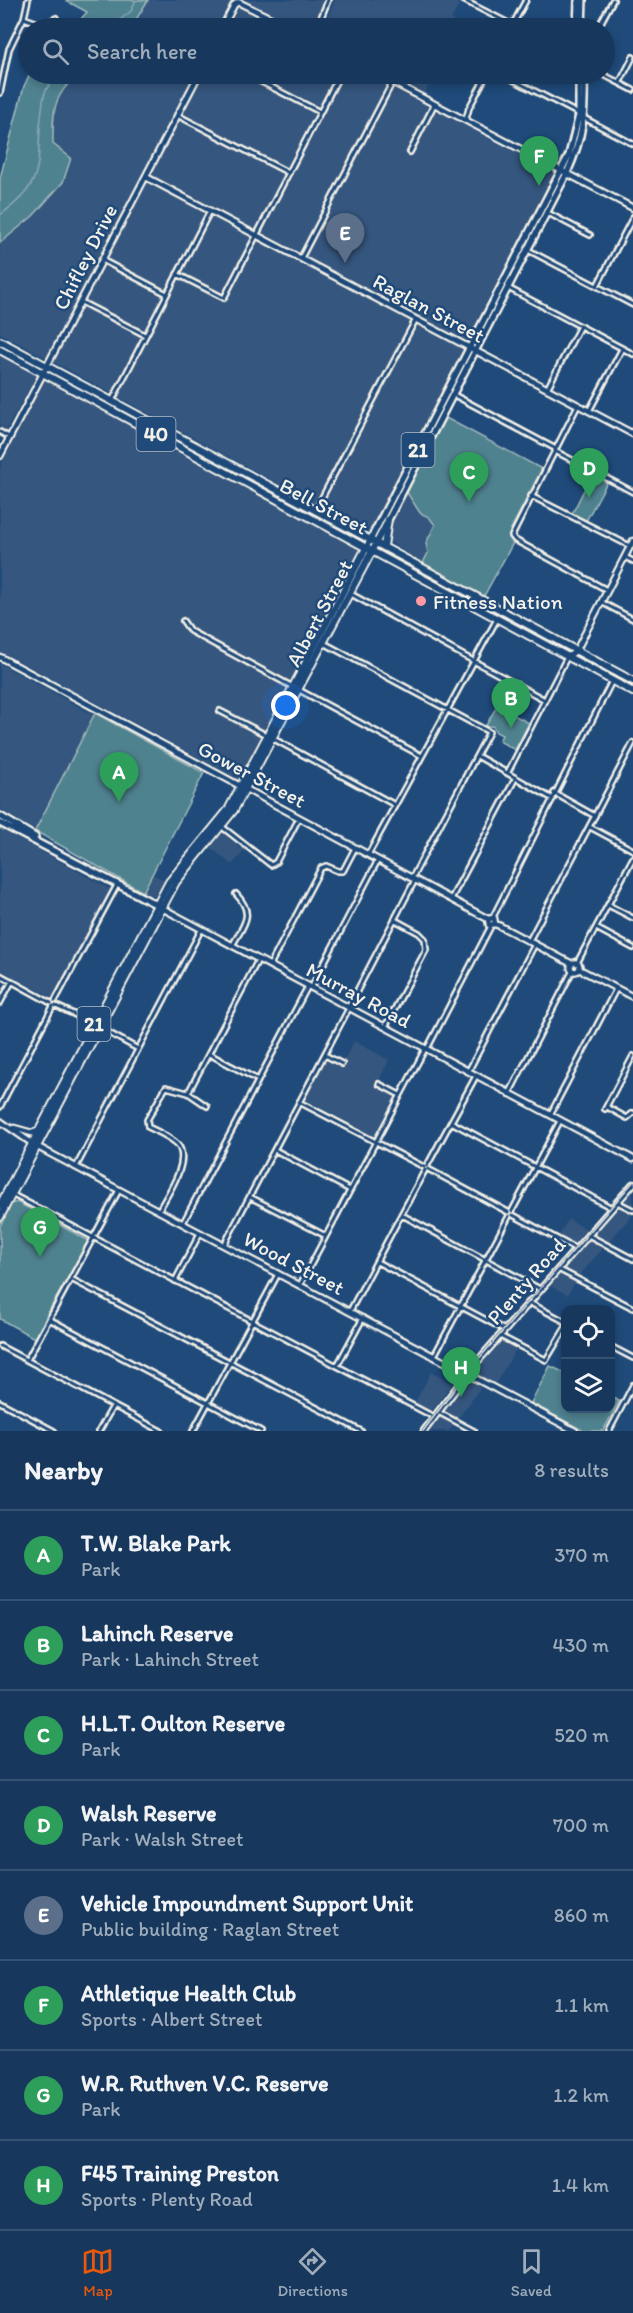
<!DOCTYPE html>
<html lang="en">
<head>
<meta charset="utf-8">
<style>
	body { margin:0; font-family:Itim,sans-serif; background:#203f62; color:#f1f3f6 }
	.controls { position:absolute; right:18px; bottom:18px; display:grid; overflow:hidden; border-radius:12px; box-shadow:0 3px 9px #0003 }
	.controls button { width:54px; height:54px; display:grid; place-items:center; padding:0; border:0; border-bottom:2px solid #365272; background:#17385c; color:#f1f3f6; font:30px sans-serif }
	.you { position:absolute; left:286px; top:706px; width:21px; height:21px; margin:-15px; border:4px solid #fff; border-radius:50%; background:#1a73e8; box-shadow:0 0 0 9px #1a73e833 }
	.badge { display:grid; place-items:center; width:39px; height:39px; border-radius:50%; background:#ea580c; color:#fff; font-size:20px; font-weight:700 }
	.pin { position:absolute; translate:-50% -50px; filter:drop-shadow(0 2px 3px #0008) }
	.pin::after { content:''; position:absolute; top:32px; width:21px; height:18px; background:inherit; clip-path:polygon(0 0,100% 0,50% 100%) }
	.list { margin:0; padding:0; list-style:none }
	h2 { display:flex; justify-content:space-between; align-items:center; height:78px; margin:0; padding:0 24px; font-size:26px }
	h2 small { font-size:20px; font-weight:400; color:#9eacbb }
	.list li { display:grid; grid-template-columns:39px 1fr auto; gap:18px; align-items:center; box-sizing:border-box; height:90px; padding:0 24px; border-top:2px solid #365272 }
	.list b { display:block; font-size:22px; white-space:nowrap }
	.list p { margin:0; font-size:20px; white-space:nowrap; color:#9eacbb }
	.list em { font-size:20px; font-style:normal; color:#9eacbb }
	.icon { flex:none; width:33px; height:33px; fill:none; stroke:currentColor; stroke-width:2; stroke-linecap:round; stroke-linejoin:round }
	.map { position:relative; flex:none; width:633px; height:1431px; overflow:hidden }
	.search { position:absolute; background:#17385c; box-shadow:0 3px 9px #0003; left:18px; right:18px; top:18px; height:66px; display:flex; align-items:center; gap:15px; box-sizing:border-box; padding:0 21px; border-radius:33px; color:#9eacbb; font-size:22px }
	.sheet { height:798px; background:#17385c }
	nav { display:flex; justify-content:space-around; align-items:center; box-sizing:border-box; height:84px; border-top:2px solid #365272; background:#17385c; font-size:16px; color:#9eacbb }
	nav a { display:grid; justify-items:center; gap:3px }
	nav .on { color:#ea580c }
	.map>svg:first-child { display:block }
</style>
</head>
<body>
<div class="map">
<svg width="633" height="1431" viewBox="0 0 633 1431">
	<rect width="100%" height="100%" fill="#1f4a7a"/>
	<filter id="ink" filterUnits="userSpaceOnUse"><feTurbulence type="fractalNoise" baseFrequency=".0167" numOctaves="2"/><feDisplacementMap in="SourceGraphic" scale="12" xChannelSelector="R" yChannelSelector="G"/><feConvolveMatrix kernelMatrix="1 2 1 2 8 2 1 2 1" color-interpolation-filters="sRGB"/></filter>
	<g filter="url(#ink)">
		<path fill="#35567e" d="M148 0H236L239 3 285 28H131Z
			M245 0H326L315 28H299Z
			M335 0H456L455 2 459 4 451 20 461 25 459 28H323Z
			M78 74H369L555 174 370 533 0 333V243L33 216 63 182 53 144 54 108 66 84Z
			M388 74H435L425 93Z
			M0 355 37 375 6 430 0 428Z
			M44 378 358 549 360 553 241 780 0 651V467Z
			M406 491 420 513 429 517 435 525 426 542 428 553 423 563 393 544 388 537 400 502Z
			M0 664 94 715 35 831 0 809Z
			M0 829 110 889 54 996 51 997 0 970Z
			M221 832 244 851 232 865 209 846Z
			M152 874 166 881 158 897 143 892Z
			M354 1041 389 1060 376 1087 395 1097 374 1136 305 1100 326 1061 340 1068Z
			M633 1190V1214L579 1276 568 1295 550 1286Z
			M568 1219 588 1230 575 1246 558 1237Z
			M501 1339 517 1348 495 1384 476 1374Z
			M431 1372 452 1384 430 1413 414 1404Z
			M468 1380 481 1387 449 1431H430Z"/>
		<path fill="#4f828f" stroke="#a2babc" stroke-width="1.5" d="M65 0H148L131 28H73L87 12Z
			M30 74H78C52 97 53 111 53 144L71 158 63 182 33 216 0 243V178L24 86Z
			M444 417 542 469 511 529 509 535 514 541 484 596 423 563 428 553 426 543 435 525 429 517 420 513 406 491Z
			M173 436 264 487 265 490 173 439Z
			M592 474 607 482 586 521 572 514Z
			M380 548 530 629 565 651 426 577Z
			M497 706 529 723 515 750 499 741 502 735 496 732 493 726 485 727Z
			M95 713 204 773 143 892 35 831Z
			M17 1202 89 1241 46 1316V1320L36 1339 0 1319V1226L11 1204Z
			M550 1366 565 1373 566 1408H610L611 1397 619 1401 603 1431H584L531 1403Z"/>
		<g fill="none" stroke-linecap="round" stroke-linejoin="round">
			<path stroke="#89a8bc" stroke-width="1.5" d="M110 28 131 11 136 0
				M0 215C51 179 34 161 42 109 43 102 43 93 48 87 51 82 56 78 60 74"/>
			<g stroke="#f4f1e8" stroke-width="8">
				<path id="street" d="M463 0 518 28
					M24 18 43 25 56 18
					M600 24 613 0
					M317 28 328 0
					M511 28 526 0
					M246 74 320 112
					M502 74 579 114
					M602 74 633 90
					M620 82 633 57
					M0 93 9 49 24 18 28 0
					M177 115 289 173
					M584 118 633 144
					M466 119 469 108 487 74
					M410 152 434 105
					M546 212 590 235
					M528 250 633 305
					M301 258 392 83
					M102 260 167 294
					M177 274 224 298 340 74
					M597 286 633 217
					M508 288 633 354
					M81 302 145 335
					M547 389 580 326
					M454 395 556 449
					M112 401 210 211
					M578 405 512 536 515 540 607 590
					M589 411 622 349
					M0 432 9 437
					M555 451 633 492
					M531 496 630 546
					M316 509 416 319
					M625 557 633 561
					M349 593 545 700
					M601 602 633 619
					M183 621 190 631 291 686
					M322 642 489 732 412 878
					M299 690 420 755
					M220 711 266 735
					M272 738 395 805
					M477 756 553 799
					M508 772 567 657
					M554 793 595 816
					M221 826 271 865 276 862 299 818
					M590 827 633 850
					M368 855 497 619
					M451 899 515 779
					M608 905 633 918
					M493 917 612 681
					M596 928 633 948
					M529 941 633 743
					M232 946C243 925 256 915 236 894
					M577 963 633 858
					M270 965 321 868 326 866 338 871H343L355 848
					M0 975 51 1003
					M311 988 378 860
					M55 1001 117 885
					M0 1003 12 981
					M56 1006 95 1024
					M348 1008 415 880
					M385 1027 426 950 425 939 419 933 395 920
					M100 1028 138 1049
					M427 1049 491 926
					M209 1054 258 1080
					M325 1055 342 1064
					M469 1070 535 944
					M379 1084 400 1095
					M188 1093 258 960
					M509 1094 573 970
					M299 1102 424 1167
					M0 1107 53 1006
					M607 1107 627 1118 633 1113
					M605 1109 633 1056
					M550 1115 616 989
					M451 1122 612 1208
					M275 1150 350 1190
					M427 1166 476 1076
					M76 1167 201 930
					M428 1169 508 1212
					M11 1194 434 1417
					M250 1197 326 1236
					M617 1202 633 1210
					M159 1210C167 1195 192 1160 177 1144 169 1136 158 1132 148 1127L147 1120 166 1087 188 1093 207 1106
					M512 1211 560 1121
					M402 1215 540 1289
					M513 1215 576 1249
					M183 1223 308 986
					M588 1235 633 1259
					M224 1245 349 1008
					M377 1262 505 1330
					M558 1269 633 1308
					M71 1279 361 1431
					M175 1281 200 1233
					M300 1285 425 1049
					M530 1303 566 1322
					M350 1311 425 1170
					M49 1319 261 1431
					M500 1336 546 1360 566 1327
					M0 1346 161 1431
					M610 1346 633 1358
					M434 1356 509 1216
					M27 1360 119 1190
					M337 1366 363 1318
					M0 1402 54 1431
					M438 1412 474 1431
					M99 1431 113 1406
					M193 1431 278 1274
					M609 1431 633 1385"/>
			</g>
			<g stroke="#f4f1e8" stroke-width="9">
				<path id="secondary" d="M222 28 234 5 238 2 291 28
					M377 74 633 208
					M146 177 633 434
					M0 456 199 74
					M0 657 488 919
					M567 657 576 651 633 541
					M162 908 633 1159
					M495 924 494 918 488 919 489 925 495 924 500 926 572 964
					M570.5 967a4.5 4.5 0 1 1 9 0a4.5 4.5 0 1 1-9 0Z
					M579 969 633 997
					M0 1121 36 1146 575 1431
					M14 1128 32 1133 37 1131
					M424 1431 470 1370 633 1184"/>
			</g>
			<g stroke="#f4f1e8" stroke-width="10">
				<path id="primary" d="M577 28 578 0
					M582 28 583 0
					M366 548 569 155 579 115V74
					M372 551 567 173C584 135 585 114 584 74
					M0 816 35 837
					M0 823 161 907"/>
			</g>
			<g stroke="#f4f1e8" stroke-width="10">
				<path id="highway" d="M0 341 633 681
					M0 350 633 692
					M384 546 388 519
					M0 1205 169 882 228 810 366 548
					M0 1217 176 882 234 810 372 551"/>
			</g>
			<use href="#street" stroke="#1f4a7a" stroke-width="3"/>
			<use href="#secondary" stroke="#1f4a7a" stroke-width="4.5"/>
			<use href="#primary" stroke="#1f4a7a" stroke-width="5"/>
			<use href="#highway" stroke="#1f4a7a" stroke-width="6"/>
			<path stroke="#f4f1e8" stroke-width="1.5" d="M423 1431 469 1370 633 1182"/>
		</g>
	</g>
	<circle fill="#ff9aa2" stroke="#1f4a7a" stroke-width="2" cx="421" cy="601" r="6"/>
	<g text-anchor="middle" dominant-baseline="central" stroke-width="5" stroke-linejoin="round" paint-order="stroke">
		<g fill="#1f4a7a" stroke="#b4bfc7" stroke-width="1.5">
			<rect x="136.5" y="417" width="39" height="34" rx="4.5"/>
			<rect x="401.5" y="433" width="33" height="34" rx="4.5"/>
			<rect x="77.5" y="1007" width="33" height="34" rx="4.5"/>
		</g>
		<g font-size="20" font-weight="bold" fill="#f4f1e8">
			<text x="156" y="434">40</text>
			<text x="418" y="450">21</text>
			<text x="94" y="1024">21</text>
		</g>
		<g font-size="21" fill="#f4f1e8" stroke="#1f4a7a">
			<text transform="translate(85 257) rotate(-63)">Chifley Drive</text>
			<text transform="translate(429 308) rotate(28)">Raglan Street</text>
			<text transform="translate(324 506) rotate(28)">Bell Street</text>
			<text transform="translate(319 613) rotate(-62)">Albert Street</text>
			<text transform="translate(252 774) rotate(28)">Gower Street</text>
			<text transform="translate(359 995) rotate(28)">Murray Road</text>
			<text transform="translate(294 1263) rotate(28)">Wood Street</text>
			<text transform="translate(526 1281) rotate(-49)">Plenty Road</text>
		</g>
		<g font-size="21" fill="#f4f1e8" stroke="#1f4a7a" text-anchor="start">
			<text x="433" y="601">Fitness Nation</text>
		</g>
	</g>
</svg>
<div class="controls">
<button><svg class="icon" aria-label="locate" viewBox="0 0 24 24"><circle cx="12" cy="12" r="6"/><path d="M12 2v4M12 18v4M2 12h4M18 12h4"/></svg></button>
<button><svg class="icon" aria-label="layers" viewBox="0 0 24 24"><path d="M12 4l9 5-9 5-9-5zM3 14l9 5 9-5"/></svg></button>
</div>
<div class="you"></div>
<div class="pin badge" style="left:119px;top:802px;background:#2e9e5b">A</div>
<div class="pin badge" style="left:511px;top:728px;background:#2e9e5b">B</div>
<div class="pin badge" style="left:469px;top:502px;background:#2e9e5b">C</div>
<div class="pin badge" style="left:589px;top:498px;background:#2e9e5b">D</div>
<div class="pin badge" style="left:345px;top:263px;background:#5c6f8a">E</div>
<div class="pin badge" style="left:539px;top:186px;background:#2e9e5b">F</div>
<div class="pin badge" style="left:40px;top:1257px;background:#2e9e5b">G</div>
<div class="pin badge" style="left:461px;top:1397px;background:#2e9e5b">H</div>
<div class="search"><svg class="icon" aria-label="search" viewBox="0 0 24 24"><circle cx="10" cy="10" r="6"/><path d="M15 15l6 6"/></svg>Search here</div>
</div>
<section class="sheet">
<h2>Nearby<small>8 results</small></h2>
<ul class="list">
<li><span class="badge" style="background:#2e9e5b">A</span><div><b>T.W. Blake Park</b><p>Park</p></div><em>370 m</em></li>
<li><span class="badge" style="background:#2e9e5b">B</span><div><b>Lahinch Reserve</b><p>Park · Lahinch Street</p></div><em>430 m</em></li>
<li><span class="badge" style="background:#2e9e5b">C</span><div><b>H.L.T. Oulton Reserve</b><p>Park</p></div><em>520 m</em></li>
<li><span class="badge" style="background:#2e9e5b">D</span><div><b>Walsh Reserve</b><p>Park · Walsh Street</p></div><em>700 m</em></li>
<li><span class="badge" style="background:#5c6f8a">E</span><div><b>Vehicle Impoundment Support Unit</b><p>Public building · Raglan Street</p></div><em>860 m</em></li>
<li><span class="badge" style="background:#2e9e5b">F</span><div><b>Athletique Health Club</b><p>Sports · Albert Street</p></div><em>1.1 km</em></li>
<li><span class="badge" style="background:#2e9e5b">G</span><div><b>W.R. Ruthven V.C. Reserve</b><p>Park</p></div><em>1.2 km</em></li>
<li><span class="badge" style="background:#2e9e5b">H</span><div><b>F45 Training Preston</b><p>Sports · Plenty Road</p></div><em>1.4 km</em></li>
</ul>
</section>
<nav>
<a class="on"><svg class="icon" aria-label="map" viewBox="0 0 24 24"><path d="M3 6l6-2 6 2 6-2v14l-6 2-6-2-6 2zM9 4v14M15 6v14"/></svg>Map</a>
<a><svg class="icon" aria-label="directions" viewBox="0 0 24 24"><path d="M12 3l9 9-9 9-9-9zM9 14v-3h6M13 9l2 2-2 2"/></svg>Directions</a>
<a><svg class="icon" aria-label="saved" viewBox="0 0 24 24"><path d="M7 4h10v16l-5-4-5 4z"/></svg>Saved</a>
</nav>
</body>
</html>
